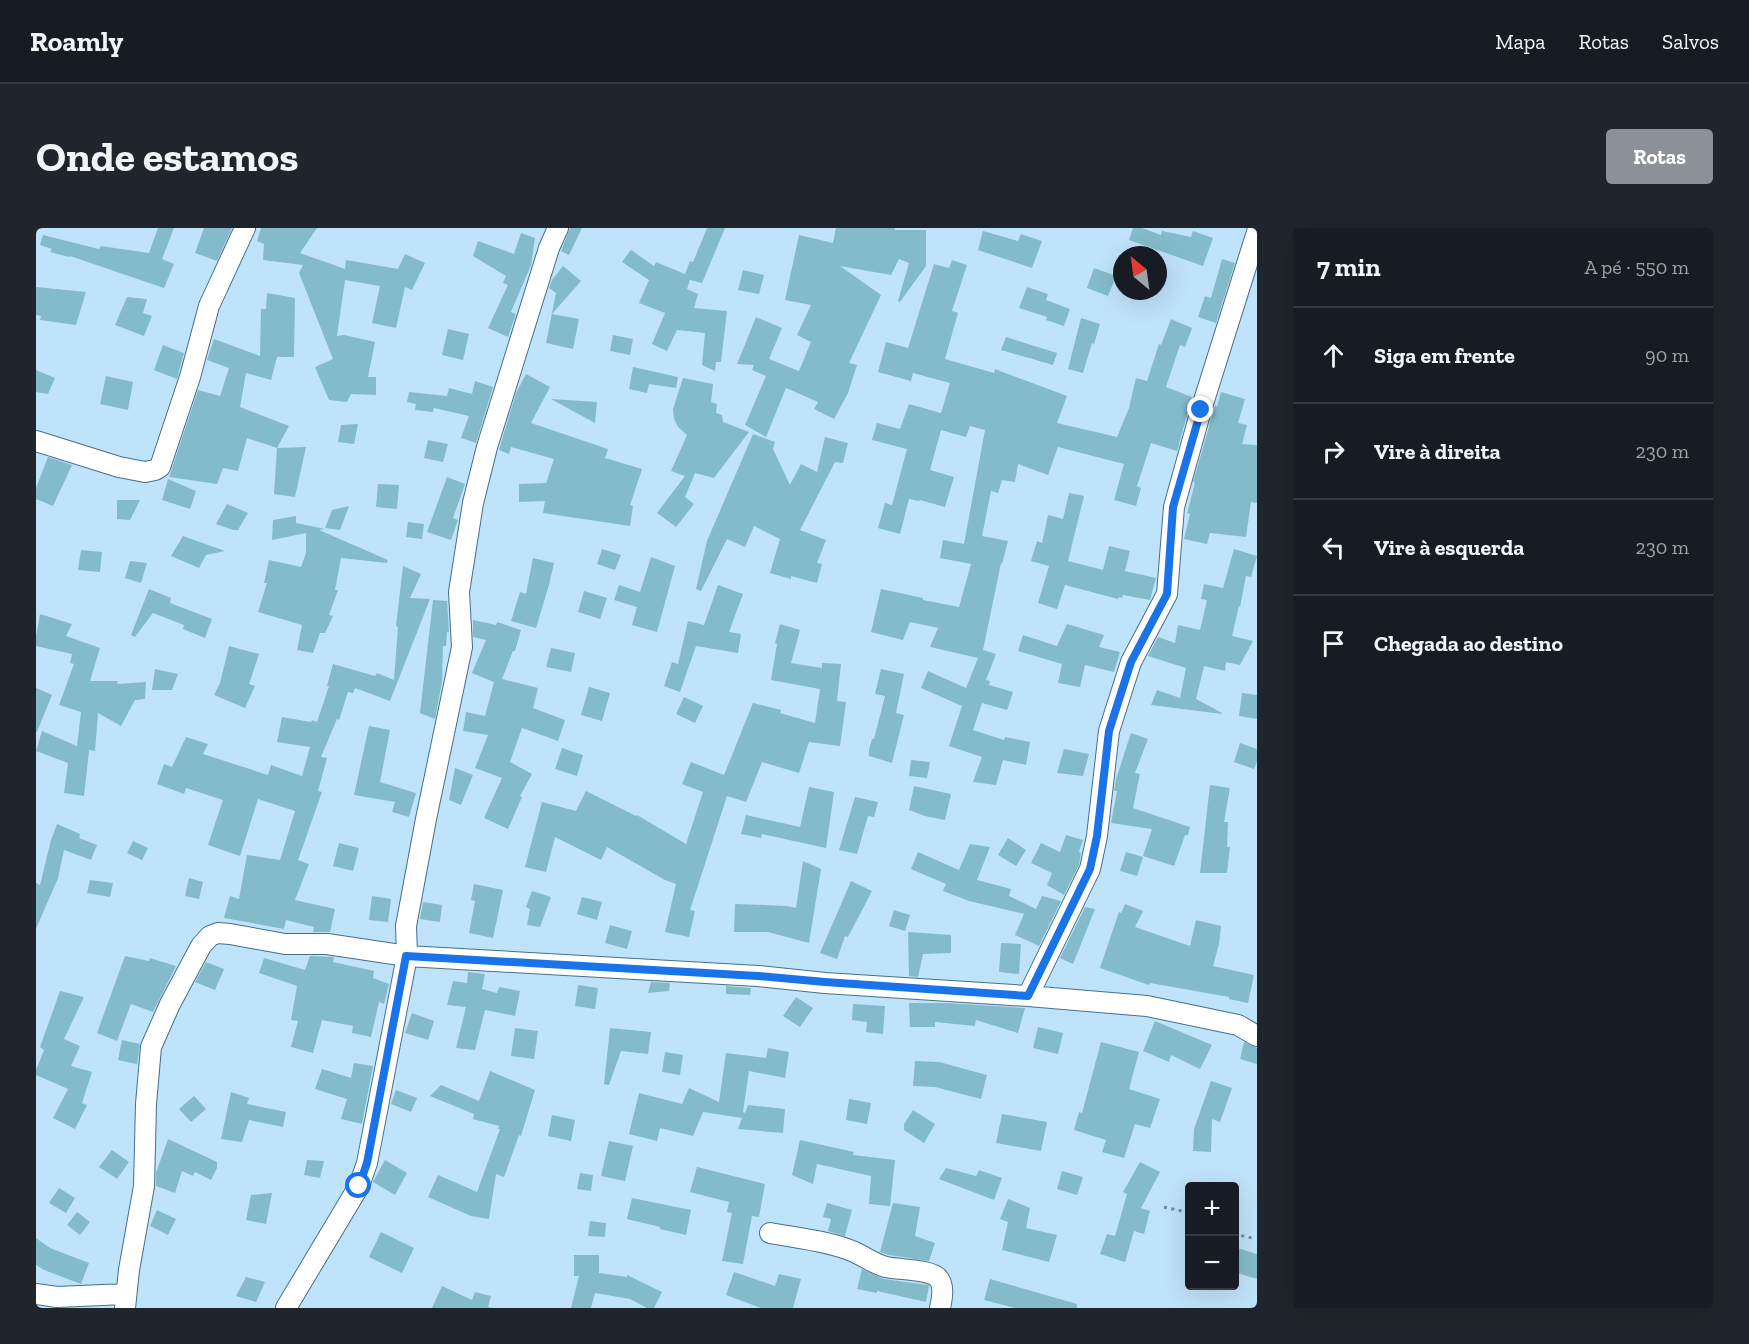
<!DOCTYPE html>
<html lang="pt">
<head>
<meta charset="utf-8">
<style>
	body { margin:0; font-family:"Zilla Slab",serif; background:#20242c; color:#f1f3f6 }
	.controls { position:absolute; right:18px; bottom:18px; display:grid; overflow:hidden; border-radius:6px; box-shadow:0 6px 24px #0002 }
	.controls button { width:54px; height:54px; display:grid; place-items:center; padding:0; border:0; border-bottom:2px solid #363941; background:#171b24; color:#f1f3f6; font:30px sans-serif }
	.compass { position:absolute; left:1077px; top:18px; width:54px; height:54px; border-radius:50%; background:#171b24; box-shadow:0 6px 24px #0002; rotate:331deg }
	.stop { position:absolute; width:18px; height:18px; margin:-14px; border:4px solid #1a73e8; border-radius:50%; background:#fff }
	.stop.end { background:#1a73e8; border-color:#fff; box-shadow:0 2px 6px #0008 }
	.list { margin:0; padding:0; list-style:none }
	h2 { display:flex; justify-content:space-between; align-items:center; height:78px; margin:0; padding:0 24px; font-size:26px }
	h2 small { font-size:20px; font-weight:400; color:#9ea1a6 }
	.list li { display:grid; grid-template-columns:39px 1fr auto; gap:18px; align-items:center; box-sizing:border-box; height:96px; padding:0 24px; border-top:2px solid #363941 }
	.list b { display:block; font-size:22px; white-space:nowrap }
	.list em { font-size:20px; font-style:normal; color:#9ea1a6 }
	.icon { flex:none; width:33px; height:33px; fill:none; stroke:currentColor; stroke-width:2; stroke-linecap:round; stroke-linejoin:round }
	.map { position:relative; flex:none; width:1221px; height:1080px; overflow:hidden; border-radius:6px }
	header { display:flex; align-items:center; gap:36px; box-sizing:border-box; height:84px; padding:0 30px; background:#171b24; border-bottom:2px solid #363941 }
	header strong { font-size:28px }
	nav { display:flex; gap:33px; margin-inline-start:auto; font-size:21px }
	.intro { display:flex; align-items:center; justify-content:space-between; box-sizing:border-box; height:144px; padding:0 36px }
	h1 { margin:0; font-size:42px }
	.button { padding:15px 27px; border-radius:6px; background:#8c9099; color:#fff; font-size:21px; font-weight:700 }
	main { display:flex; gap:36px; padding:0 36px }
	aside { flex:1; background:#171b24; border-radius:6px; box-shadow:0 6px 24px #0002 }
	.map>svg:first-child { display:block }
</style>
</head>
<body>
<header>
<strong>Roamly</strong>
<nav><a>Mapa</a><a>Rotas</a><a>Salvos</a></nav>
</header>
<div class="intro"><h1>Onde estamos</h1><a class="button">Rotas</a></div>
<main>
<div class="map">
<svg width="1221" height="1080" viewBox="0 0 1221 1080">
	<rect width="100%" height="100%" fill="#bfe3fa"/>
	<path fill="#84bbca" d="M122 0H138L126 31 138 36 128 60 34 28 33 29 14 24 16 21 4 17 7 7 63 21 65 18 113 25Z
		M168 0H196L181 33 159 25Z
		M225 0H281L264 25 309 41 310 32 362 41 369 26 389 35 376 62 369 59 360 100 336 95 344 58 309 52 301 108 308 107 339 114 332 149H340V167L315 166 311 174 293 172 279 139 297 131 263 45 267 37 227 32 228 16 221 13Z
		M534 0H546L533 27 525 23Z
		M671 0H689L666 55 654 52 651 61 662 66 658 80 691 83 685 134H680L679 143 666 137 669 105 641 102 631 123 616 116 629 85 603 75 613 52 586 34 595 22 618 38 620 34 649 46 654 33 657 34Z
		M800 0H859V2H890V38L864 74 862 73 873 35 863 31 855 47 804 38 845 67 813 135 821 137 812 165 798 191 778 181 782 174 750 160 730 209 709 197 730 148 716 142 718 137 701 136 720 89 746 100 733 131 763 143 775 114 761 107 775 77 749 72 763 7 797 15Z
		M1097 0H1106L1125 7 1126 3 1155 9 1157 3 1177 10 1167 38 1093 12Z
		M947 3 982 13 985 6 1006 13 996 40 942 22Z
		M485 5 499 10 495 37 475 84 480 86 472 109 452 100 472 57 467 55 470 48 437 28 442 13 478 26Z
		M1186 31 1199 35 1180 95 1162 89 1169 68 1175 70Z
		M916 32 931 37 916 83 922 85 909 131 958 145 959 141 1031 168 1021 195 1081 209 1093 180 1100 150 1111 153 1123 116 1125 117 1135 91 1156 100 1149 119 1144 117 1130 159 1156 169 1141 223 1115 215 1101 258 1105 260 1100 278 1078 272 1088 236 1022 219 1012 247 982 236 979 254 966 252 962 265 955 263 946 308 972 313 966 336 965 335 947 422 960 426 950 452 954 453 953 457 977 464 971 482 946 475 937 502 968 512 969 509 994 514 990 537 967 532 960 557 937 554 946 529 913 518 926 478 885 460 892 443 930 460 942 430 894 419 902 400 874 394 867 412 835 404 845 361 887 370V372L923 379 935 336 904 330 907 312 928 316 949 202 934 198 930 209 905 202 894 242 918 249 909 279 884 272 883 273 873 271 864 306 842 300 849 275 856 277 871 221 836 212 841 195 864 201 873 176 905 185 914 155 877 145 875 153 842 144 850 114 872 120 898 36 913 40Z
		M527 38 545 53 516 86 543 91 537 121 510 115 520 65 513 60 516 52Z
		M1058 40 1080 48 1072 68 1051 60Z
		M707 42 728 47 723 66 702 62Z
		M0 59 50 64 40 97 4 92 5 88 0 87Z
		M991 59 1012 66 1010 72 1034 81 1028 98 1010 92 1011 89 983 80Z
		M231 65 259 70 258 129H241L235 152 210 145 204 179 253 198 241 220 211 210 202 243 187 240 181 256 133 249 162 162 184 168 193 140 171 132 178 111 224 128 225 81H230Z
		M91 69 111 71 107 85 116 88 108 108 79 97Z
		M1045 90 1064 96 1058 116 1056 115 1047 145 1032 141Z
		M412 101 433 106 427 132 406 127Z
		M577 107 597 111 594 127 574 123Z
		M970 109 1021 125 1017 137 965 122Z
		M127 117 148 125 141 151 118 142Z
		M597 139 642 149 640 160 613 156 611 165 593 161Z
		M0 142 19 150 12 166 0 164Z
		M490 146 514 159 495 195 572 221 569 230 606 241 594 277 597 278 594 298 507 285 509 273 483 274V256L510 255 518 231 475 219 473 226 463 222 480 165Z
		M70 148 97 154 92 182 64 176Z
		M647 150 677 156 675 174 681 176 680 185 686 187 687 194 713 204 678 250 659 245 649 269 658 276 640 299 621 285 649 248 635 243 651 207 642 199 638 191 637 181Z
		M439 153 457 159 440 215 425 210 433 188 398 180 397 184 379 182 380 176 371 174 373 164 411 168 413 160 436 166Z
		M1185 164 1209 171 1202 195 1211 197 1206 216 1221 217V275L1215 274 1210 309 1174 305 1171 316 1148 311 1154 286 1151 285 1159 255 1157 254 1177 185 1179 178 1181 179Z
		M515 171 561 174 559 195Z
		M322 196 318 216 302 214 305 197Z
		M717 206 739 214 737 221 754 257 765 236 781 244 789 209 812 215 807 235 799 234 764 302 790 312 781 335 786 336 781 355 755 348V351L734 345 744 311 718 298 709 319 691 311 665 363 660 361 671 313Z
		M392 212 412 216 407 234 388 230Z
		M270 219 259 269 238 266 241 220Z
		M12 229 36 237 17 278 0 271V260Z
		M411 249 429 256 417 290 422 292 415 312 391 304Z
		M132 251 160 263 154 281 126 272Z
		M342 256 363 257 361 281 340 279Z
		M1033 265 1048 268 1032 333 1067 342 1073 318 1094 323 1089 343 1120 350 1114 372 1087 367 1086 370 1083 369 1082 371 1029 357 1021 381 1002 375 1013 338 995 333 1001 313 1006 315 1012 287 1027 291Z
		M81 272H104L94 292 81 291Z
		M191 276 212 285 202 302H197L180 296Z
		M313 278 304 302 289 300 296 282Z
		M260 288V295L289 301 283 302 352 332 351 335 305 330 299 362H302L293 387 297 388 289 405H284L277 425 261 422 266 397 222 384 231 355H228L233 332 265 339 270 325V305L236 312 237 292Z
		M372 294 388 296 386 311 370 309Z
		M147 308 189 323 170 327 163 340 135 328Z
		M566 321 585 327 579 342 561 336Z
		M1198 321 1221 328 1215 349 1210 348 1204 379 1203 378 1196 408 1217 413 1204 437 1190 434 1189 443 1168 438 1160 471 1186 485V486L1115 477 1121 462 1144 470 1150 440 1112 428 1122 409 1139 415 1142 397 1164 402 1171 372 1165 371 1168 356 1187 360Z
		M45 322 66 324 64 344 42 342Z
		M615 329 639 338 621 404 596 397 601 379 578 372 583 357 604 364Z
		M497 330 518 335 513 357 500 400 475 393 484 364 490 366Z
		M94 333 111 335 105 355 89 350Z
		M367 338 385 346 374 370 394 371 354 473 319 460 317 465 312 464 303 492 301 491 285 529 291 530 282 563 286 564 262 632 273 636 259 672 299 681 294 704H277L278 699 250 692 248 701 188 690 194 668 203 671 211 627 244 632 259 583 222 571 204 628 172 617 187 572 150 560 148 566 121 556 128 536 136 539 150 509 172 516 167 526 232 547 235 537 266 548 274 519 241 514 246 489 275 494 276 492 281 494 293 458H291L297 436 339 448 341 445 358 452 362 399 360 398Z
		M682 357 707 366 693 404 705 406 702 425 660 418 644 464 628 458 636 434 642 436 652 393 668 397Z
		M113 361 135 370 134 375 176 391 169 410 147 401 148 397 117 385 99 409 95 407Z
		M548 363 571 370 564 391 542 384Z
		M397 372 411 373 413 404H411L410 418H407L406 454 399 491 384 485Z
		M4 386 36 396 30 408 64 420 54 453H82L81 456 110 454 109 471 99 472 85 498 62 485 59 523 52 522 53 523 48 568 28 565 32 535 0 523 6 503 41 518 45 484 23 477 38 436 34 435 36 426 0 418V408Z
		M437 392 460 397 461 394 485 402 479 423H477L466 451 502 460 497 480 529 492 522 513 486 500 474 534 496 546 484 568 486 569 472 601 448 590 466 550 439 540 452 507 427 503 430 484 449 488 458 454 436 445 450 412 437 409Z
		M744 396 764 402 755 435 786 440V435L805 436 801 473 810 474 804 518 773 514 763 545 726 534 710 574 691 568 654 682 659 683 653 709 629 704 640 656 629 652 571 619 565 632 519 609 510 644 489 639 506 574 540 583 550 563 600 588 601 587 650 616 667 564 646 556 655 534 688 547 717 475 745 482 744 485 779 495 784 461 735 452 741 416 739 415Z
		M1031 396 1068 407 1063 419 1084 424 1078 444 1049 437 1044 459 1022 455 1026 436 982 423 987 407 1021 418Z
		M193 418 223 426 213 456 219 458 209 480 178 467 184 455Z
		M515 420 539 425 535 444 510 439Z
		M119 441 142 446 136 462H116Z
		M845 441 868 446 860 485 868 487 856 535 833 528V522L836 511H838L849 468 839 466Z
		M553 459 574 465 566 493 545 487Z
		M0 460 16 467 1 504H0Z
		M1206 465 1221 467V491L1203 488Z
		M648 469 667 478 659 495 640 486Z
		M333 498 354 502 344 554 380 565 373 589 356 584 359 574 318 567Z
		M1095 505 1112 511 1099 545 1104 546 1097 580 1154 599 1152 607H1149L1138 638 1107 628 1116 601 1075 595 1081 563H1078L1080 551Z
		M1204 515 1221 521V534L1218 541 1198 534Z
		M526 520 547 527 541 548 519 541Z
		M1028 521 1053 526 1047 548 1021 545Z
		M875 532 894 534 891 550 873 548Z
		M419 540 437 547 425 577 413 572Z
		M1174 557 1194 560 1188 594H1192L1191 619H1194L1191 645H1164Z
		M878 558 915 566 909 592 889 588 873 582Z
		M773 559 798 564 790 620 726 606 725 610 705 606 710 587 764 599Z
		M819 569 842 574 838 589 832 588 821 626 803 622Z
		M21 596 44 606 43 610 61 617 55 632 28 622 22 650 0 701V655L4 657 15 612Z
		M1030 607 1047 612 1043 624 1045 625 1043 637 1028 667 1011 657 1016 645 995 635 1005 615 1024 624Z
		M972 610 990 622 980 638 962 627Z
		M97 613 112 620 106 632 91 625Z
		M303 615 323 620 317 643 297 638Z
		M934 616 954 619 941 652 975 661 973 668 1000 681 1006 668 1025 673 1003 718 979 707 988 686 933 673 907 663 910 656 875 641 882 624 923 642Z
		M1090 624 1107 629 1101 648 1084 643Z
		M767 633 785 641 773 715 732 704H698L699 676 751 678 760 680Z
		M153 650 167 654 163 671 149 668Z
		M54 652 77 655 74 669 51 665Z
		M815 653 836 663 812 709 809 708 801 731 784 725Z
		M438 656 467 662 457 710 433 705 439 673 435 672Z
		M496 663 515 669 504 699 491 697 494 681 490 679Z
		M336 668 355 671 352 694 333 692Z
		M546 669 566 674 561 692 541 686Z
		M387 674 406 677 404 694 384 691Z
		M1089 676 1107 683 1099 699 1154 718 1160 692 1185 698 1183 716 1177 738 1218 747 1212 775 1193 771V769L1114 755 1113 757 1064 740 1083 684 1085 685Z
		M1049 679 1059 681 1037 736 1024 730Z
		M858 682 874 687 869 703 853 698Z
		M574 697 596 703 591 721 569 715Z
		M872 704 915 707V725L887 726 882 749 873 748Z
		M965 715 985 716 983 746 963 744Z
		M89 728 113 733 114 730 140 738 117 784 95 776 81 813 61 805Z
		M274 728 298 729 297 734 338 743 337 750 353 756 348 776 343 774 335 809 316 805 317 798 286 792 277 825 255 819 262 793 255 792 261 758 223 745 228 730 269 742Z
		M170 734 188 741 179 762 159 754Z
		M432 744 449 746 446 761 461 765 463 759 484 763 479 788 449 782 439 822 420 820 430 779 411 777 417 753 431 755Z
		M615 754 634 755 633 763 612 765Z
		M542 757 562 760 559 781 539 778Z
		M690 758 715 760 714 767 690 766Z
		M24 763 48 769 28 811 44 818 35 838 56 844 46 875 51 877 39 901 17 890 32 861 0 847V842L8 822 4 819Z
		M760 769 777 780 764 799 747 788Z
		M873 775H911L989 780 982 805 940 792 939 798 899 794V799H874Z
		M817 776 849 778 847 806 830 804 831 794 816 792Z
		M376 785 398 793 392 812 369 805Z
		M1119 793 1176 817 1164 841 1135 827 1133 834 1107 823Z
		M1002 799 1027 805 1022 826 997 820Z
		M479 800 502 803 498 831 475 828Z
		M574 800 615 804 612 826 585 823 573 857 568 856Z
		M86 812 104 816 101 836 82 832Z
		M1065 814 1103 824 1093 861 1124 871 1114 900 1099 896 1088 930 1066 924 1070 912 1038 902 1043 884 1046 885Z
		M1208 814 1221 820V836L1204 831Z
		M732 820 753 824 749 850 713 843 707 884 709 885 712 877 749 881 747 905 702 901 706 890 667 884 657 908 624 900 621 913 593 906 603 865 646 876 653 860 683 874 690 825 730 830Z
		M629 824 647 827 644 847 626 844Z
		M879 833 903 834 951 847 945 871 899 859 877 858Z
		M318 835 337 838 326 896 305 891 311 871 279 861 286 841 315 850Z
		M454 843 499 862 485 908 483 907 468 949 460 946 453 991 435 988 392 969 402 947 441 964 464 901H462L463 898 437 891 438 886 394 868 405 857 443 873Z
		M1175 853 1196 860 1184 894 1176 891 1175 924 1157 923 1158 901Z
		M360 862 381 870 375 884 355 876Z
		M195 864 213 870 211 876 250 884 247 899 213 892 206 914 185 911Z
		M158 868 170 881 155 894 143 881Z
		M813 871 835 875 831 896 810 892Z
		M877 882 899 896 888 915 868 902V896Z
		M966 886 1011 894 1005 923 960 915Z
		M516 887 539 892 535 913 512 908Z
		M132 911 181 934V940L175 952 159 944 157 948 146 943 139 965 120 958V945Z
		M764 912 818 924 817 927 859 932 854 978 833 976 835 948 781 936 777 956 756 947Z
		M573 913 597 918 589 953 565 948Z
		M76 922 93 934 81 951 63 939Z
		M271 932 288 933 284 950 268 947Z
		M349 932 371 945 359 967 337 954Z
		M1104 934 1124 944 1105 980 1114 983 1108 1006 1098 1003 1089 1034 1064 1026 1071 1006 1079 1008 1091 966 1087 964Z
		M661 939 729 956 723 989 716 988 707 1036 686 1033 696 985 691 984 693 974 654 964Z
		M910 940 940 948 943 942 966 950 958 972 903 951Z
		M1026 943 1047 949 1041 967 1021 961Z
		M544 945 557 947 555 963 541 961Z
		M23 960 39 970 30 985 13 975Z
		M236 965 230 996 210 992 215 967Z
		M596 970 655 982 650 1007 624 1001V999L591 991Z
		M972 971 994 980 990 1000 1021 1007 1013 1034 966 1022 972 994 964 991Z
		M791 975 816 982 809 1008 792 1003 795 991 787 989Z
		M857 975 884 979 879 1008 899 1015 893 1033 853 1027 844 1024Z
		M121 982 140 991 132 1007 114 998Z
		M41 984 54 994 44 1007 31 997Z
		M554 993 570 995 569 1009 552 1008Z
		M345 1004 378 1020 366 1045 333 1029Z
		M0 1010 14 1020 53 1035 45 1056 8 1042 0 1037Z
		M1198 1019 1221 1026V1051L1198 1044Z
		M538 1027H563V1045L591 1049V1047L626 1064 618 1080H611L594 1071 559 1065 555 1080H535L543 1048H538Z
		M826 1041 848 1051 892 1057 893 1058 890 1074 841 1063V1065L821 1061Z
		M698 1044 739 1058 743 1046 765 1051 757 1080H725L690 1067Z
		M210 1049 229 1054 220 1074 200 1068Z
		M954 1051 1041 1076V1080H979L948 1072Z
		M406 1058 436 1072 439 1064 455 1068 452 1079 455 1080H396Z"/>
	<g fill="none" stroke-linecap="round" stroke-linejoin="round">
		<g stroke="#467089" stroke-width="22">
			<path id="minor" d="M0 213 83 239 109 244 119 242 124 239 154 149 173 78 209 0
				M992 768 1054 641 1061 608 1073 503 1095 434 1131 366 1138 279 1165 182 1221 4
				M734 1005C760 1010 792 1013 816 1023 828 1028 838 1036 850 1039 863 1042 891 1041 901 1049 909 1056 906 1071 904 1080
				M0 1066 21 1069 89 1066
				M89 1080 93 1042 108 958 110 876 115 819 134 776 165 718 174 708 182 705 194 706 249 716H291L371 728 722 748 789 755 992 768 1111 778 1202 797 1221 808
				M250 1080 323 958 331 935 371 728 370 698 390 591 426 419 423 364 437 275 451 219 513 20 522 0"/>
		</g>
		<path stroke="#708b9c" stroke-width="3" stroke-dasharray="3 4.5" stroke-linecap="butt" d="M1128 979 1154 985
			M1198 1006 1216 1010"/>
		<use href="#minor" stroke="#fff" stroke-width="20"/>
	</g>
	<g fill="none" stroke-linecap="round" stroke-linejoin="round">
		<path stroke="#1a73e8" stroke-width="8" d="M323 958 331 935 370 728 722 748 789 754 992 768 1054 641 1061 608 1073 503 1095 434 1131 366 1137 279 1165 182"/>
	</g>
</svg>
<div class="controls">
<button>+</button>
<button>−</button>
</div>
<svg class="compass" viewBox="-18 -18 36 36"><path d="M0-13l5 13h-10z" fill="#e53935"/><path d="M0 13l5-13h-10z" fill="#9ea1a6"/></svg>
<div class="stop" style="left:323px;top:958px"></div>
<div class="stop end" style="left:1165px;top:182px"></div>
</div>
<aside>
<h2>7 min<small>A pé · 550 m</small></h2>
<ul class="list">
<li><svg class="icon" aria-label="ahead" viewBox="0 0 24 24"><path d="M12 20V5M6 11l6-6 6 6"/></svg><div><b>Siga em frente</b></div><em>90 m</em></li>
<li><svg class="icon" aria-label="right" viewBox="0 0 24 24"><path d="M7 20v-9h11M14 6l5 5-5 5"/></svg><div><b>Vire à direita</b></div><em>230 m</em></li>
<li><svg class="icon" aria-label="left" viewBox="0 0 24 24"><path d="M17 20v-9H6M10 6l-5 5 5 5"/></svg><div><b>Vire à esquerda</b></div><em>230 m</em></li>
<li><svg class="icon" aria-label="arrive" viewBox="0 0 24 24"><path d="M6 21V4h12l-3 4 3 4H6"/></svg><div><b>Chegada ao destino</b></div></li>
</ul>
</aside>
</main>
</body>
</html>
